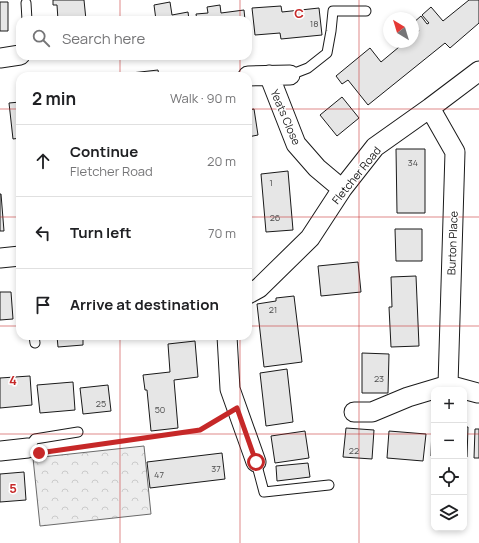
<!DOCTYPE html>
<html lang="en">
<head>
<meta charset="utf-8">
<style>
	body { margin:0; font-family:Manrope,sans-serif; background:#f6f6f6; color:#202124 }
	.controls { position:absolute; right:12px; bottom:12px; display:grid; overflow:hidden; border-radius:8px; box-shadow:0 2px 6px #0003 }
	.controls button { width:36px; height:36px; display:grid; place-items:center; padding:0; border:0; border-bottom:1px solid #e0e0e0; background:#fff; color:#202124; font:20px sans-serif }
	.compass { position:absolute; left:383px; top:12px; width:36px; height:36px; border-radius:50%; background:#fff; box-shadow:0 2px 6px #0003; rotate:322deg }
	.stop { position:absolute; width:12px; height:12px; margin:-9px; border:3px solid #c62828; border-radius:50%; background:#fff }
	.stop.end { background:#c62828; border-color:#fff; box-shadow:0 1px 4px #0008 }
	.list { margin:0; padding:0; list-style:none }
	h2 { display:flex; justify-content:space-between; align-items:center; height:52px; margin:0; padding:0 16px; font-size:17px }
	h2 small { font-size:13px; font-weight:400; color:#757577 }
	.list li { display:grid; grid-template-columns:26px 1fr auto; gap:12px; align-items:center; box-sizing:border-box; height:72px; padding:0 16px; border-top:1px solid #e0e0e0 }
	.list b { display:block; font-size:15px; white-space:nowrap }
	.list p { margin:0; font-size:13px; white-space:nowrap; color:#757577 }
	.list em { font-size:13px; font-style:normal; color:#757577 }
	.icon { flex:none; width:22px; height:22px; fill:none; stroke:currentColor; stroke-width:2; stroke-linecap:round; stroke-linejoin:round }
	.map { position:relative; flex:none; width:479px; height:543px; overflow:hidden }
	.search { position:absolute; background:#fff; box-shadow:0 2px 6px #0003; left:16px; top:16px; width:236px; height:44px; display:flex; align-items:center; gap:10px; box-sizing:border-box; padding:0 14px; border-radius:12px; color:#757577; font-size:15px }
	.panel { position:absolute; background:#fff; box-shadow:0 2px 6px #0003; left:16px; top:72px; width:236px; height:268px; border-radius:12px }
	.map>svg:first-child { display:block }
</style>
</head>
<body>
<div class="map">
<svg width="479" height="543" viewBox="0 0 479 543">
	<defs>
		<pattern id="park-crowns" width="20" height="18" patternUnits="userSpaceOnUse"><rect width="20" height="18" fill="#ededed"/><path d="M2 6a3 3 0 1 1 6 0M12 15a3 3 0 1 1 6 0" fill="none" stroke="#cbcbcb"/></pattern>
	</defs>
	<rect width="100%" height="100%" fill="#fff"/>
	<path fill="url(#park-crowns)" stroke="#6a6a6a" d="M144 446 151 514 40 526 33 458Z"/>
	<path fill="#e6e6e6" stroke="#1a1a1a" d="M53 0H84L86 20H58L57 5H53Z
		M469 0H479V23L450 48 445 43 368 105 348 80 342 84 336 76 370 48 381 62 405 42H413V35L419 31 413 23 421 16 427 24 429 23 422 15 431 7 443 21Z
		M0 2H8V31H0Z
		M170 2 172 15 188 12 189 20H156L154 5Z
		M220 5 221 13 244 10 245 20H197L196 14 208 13 207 7Z
		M281 6 282 12 319 8 322 35 281 39 280 33 255 35 252 8Z
		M158 70 159 76H132L131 73Z
		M342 97 359 118 337 136 320 115Z
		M20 102V138L13 139 9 103Z
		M254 109 258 135 248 137V110Z
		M396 149H425V213H397Z
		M288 171 293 230 266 232 261 174Z
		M0 194H1L4 231H0Z
		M395 229H422V261H396Z
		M358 262 361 292 321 296 318 266Z
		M416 276 419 346 391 347 389 307H392L391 277Z
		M0 292H11L13 319 0 320Z
		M294 296 302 362 264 367 257 304 276 301V298Z
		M57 336H83V345L58 347Z
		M195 341 198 377 174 380 178 428 151 431 147 390H145L143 375 170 372 168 344Z
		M362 353 389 354 388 393H362Z
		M287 369 293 422 266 426 260 373Z
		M30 376 32 405 0 408V378Z
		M73 382 75 410 40 413 37 385Z
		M108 385 111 411 83 414 80 388Z
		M432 426H434V456H431Z
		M464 427H468L467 457H464Z
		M346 428 374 430 372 459 343 457Z
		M475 429H479V458H474Z
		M305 431 309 458 275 463 271 436Z
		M389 431 426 434 423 461 387 458Z
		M222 453 225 479 150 488 147 462Z
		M308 463 310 477 277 481 276 466Z
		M24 472 26 500 0 502V474Z"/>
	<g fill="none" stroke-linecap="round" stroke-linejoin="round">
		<g stroke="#1a1a1a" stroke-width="11">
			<path id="service" d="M26 3 27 20
				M290 75 308 68 327 53 331 31 333 11H366
				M34 336 35 343
				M28 448 35 439 78 432
				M256 462 264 492 329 485"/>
		</g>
		<g stroke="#1a1a1a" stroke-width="21">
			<path id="minor" d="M0 58 20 55
				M269 75 296 144 317 168 342 189
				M248 76 290 75
				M430 108 455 152 448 385
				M0 258 20 256
				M248 294 259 288 310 238 342 189 375 147 430 108 479 71
				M227 336 230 389 256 462
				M354 412H372L408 397 448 385 478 393
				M0 451 28 448"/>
		</g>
		<path stroke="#5f5f5f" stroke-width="2.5" stroke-dasharray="3 2" stroke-linecap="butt" d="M84 447 200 430 219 419"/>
		<use href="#service" stroke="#fff" stroke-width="9"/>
		<use href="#minor" stroke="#fff" stroke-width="19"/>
	</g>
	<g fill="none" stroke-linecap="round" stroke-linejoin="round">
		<path stroke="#c62828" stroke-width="5" d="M39 453 200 430 237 408 256 462"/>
	</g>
	<path fill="none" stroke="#c62828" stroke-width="1" stroke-opacity="0.55" d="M120 0V20M240 0V20M359 0V543M120 56V76M240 56V76M0 109H20M248 109H479M0 217H20M248 217H479M0 326H20M248 326H479M120 336V543M240 336V543M0 434H434M464 434H479"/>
	<g text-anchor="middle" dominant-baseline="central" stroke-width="3" stroke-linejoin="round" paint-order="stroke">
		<g font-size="9" fill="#4d4d4d">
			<text x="314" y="23">18</text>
			<text x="413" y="162">34</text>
			<text x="271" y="182">1</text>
			<text x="275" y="217">26</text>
			<text x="273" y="309">21</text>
			<text x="379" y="378">23</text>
			<text x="101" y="403">25</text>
			<text x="160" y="409">50</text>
			<text x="354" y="450">22</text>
			<text x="216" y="468">37</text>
			<text x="159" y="474">47</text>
		</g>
		<g font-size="11" fill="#1a1a1a" stroke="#fff">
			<text transform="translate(286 117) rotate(67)">Yeats Close</text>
			<text transform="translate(356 175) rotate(-51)">Fletcher Road</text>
			<text transform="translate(452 243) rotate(-88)">Burton Place</text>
		</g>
	</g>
	<g font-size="13" text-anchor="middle" font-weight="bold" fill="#c62828" stroke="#fff" stroke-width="3" stroke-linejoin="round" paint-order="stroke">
		<text x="299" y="18">C</text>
		<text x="13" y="385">4</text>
		<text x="13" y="493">5</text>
	</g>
</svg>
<div class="controls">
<button>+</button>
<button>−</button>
<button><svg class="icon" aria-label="locate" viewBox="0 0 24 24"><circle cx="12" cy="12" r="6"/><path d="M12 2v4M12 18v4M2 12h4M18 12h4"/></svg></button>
<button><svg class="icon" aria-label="layers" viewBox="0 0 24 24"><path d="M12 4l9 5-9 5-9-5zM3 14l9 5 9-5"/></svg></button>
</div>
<svg class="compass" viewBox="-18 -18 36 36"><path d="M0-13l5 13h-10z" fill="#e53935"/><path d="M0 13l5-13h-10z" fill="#757577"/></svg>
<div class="stop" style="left:256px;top:462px"></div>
<div class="stop end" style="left:39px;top:453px"></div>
<div class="search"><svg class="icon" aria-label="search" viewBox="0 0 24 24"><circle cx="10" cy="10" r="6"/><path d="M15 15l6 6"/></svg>Search here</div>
<section class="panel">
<h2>2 min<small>Walk · 90 m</small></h2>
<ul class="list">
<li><svg class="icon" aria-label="ahead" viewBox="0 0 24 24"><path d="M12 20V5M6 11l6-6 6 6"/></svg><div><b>Continue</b><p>Fletcher Road</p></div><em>20 m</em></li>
<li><svg class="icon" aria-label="left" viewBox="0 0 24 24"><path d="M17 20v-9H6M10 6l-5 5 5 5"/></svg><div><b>Turn left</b></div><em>70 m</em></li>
<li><svg class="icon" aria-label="arrive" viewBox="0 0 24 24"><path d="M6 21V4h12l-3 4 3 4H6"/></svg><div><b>Arrive at destination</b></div></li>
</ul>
</section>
</div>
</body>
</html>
